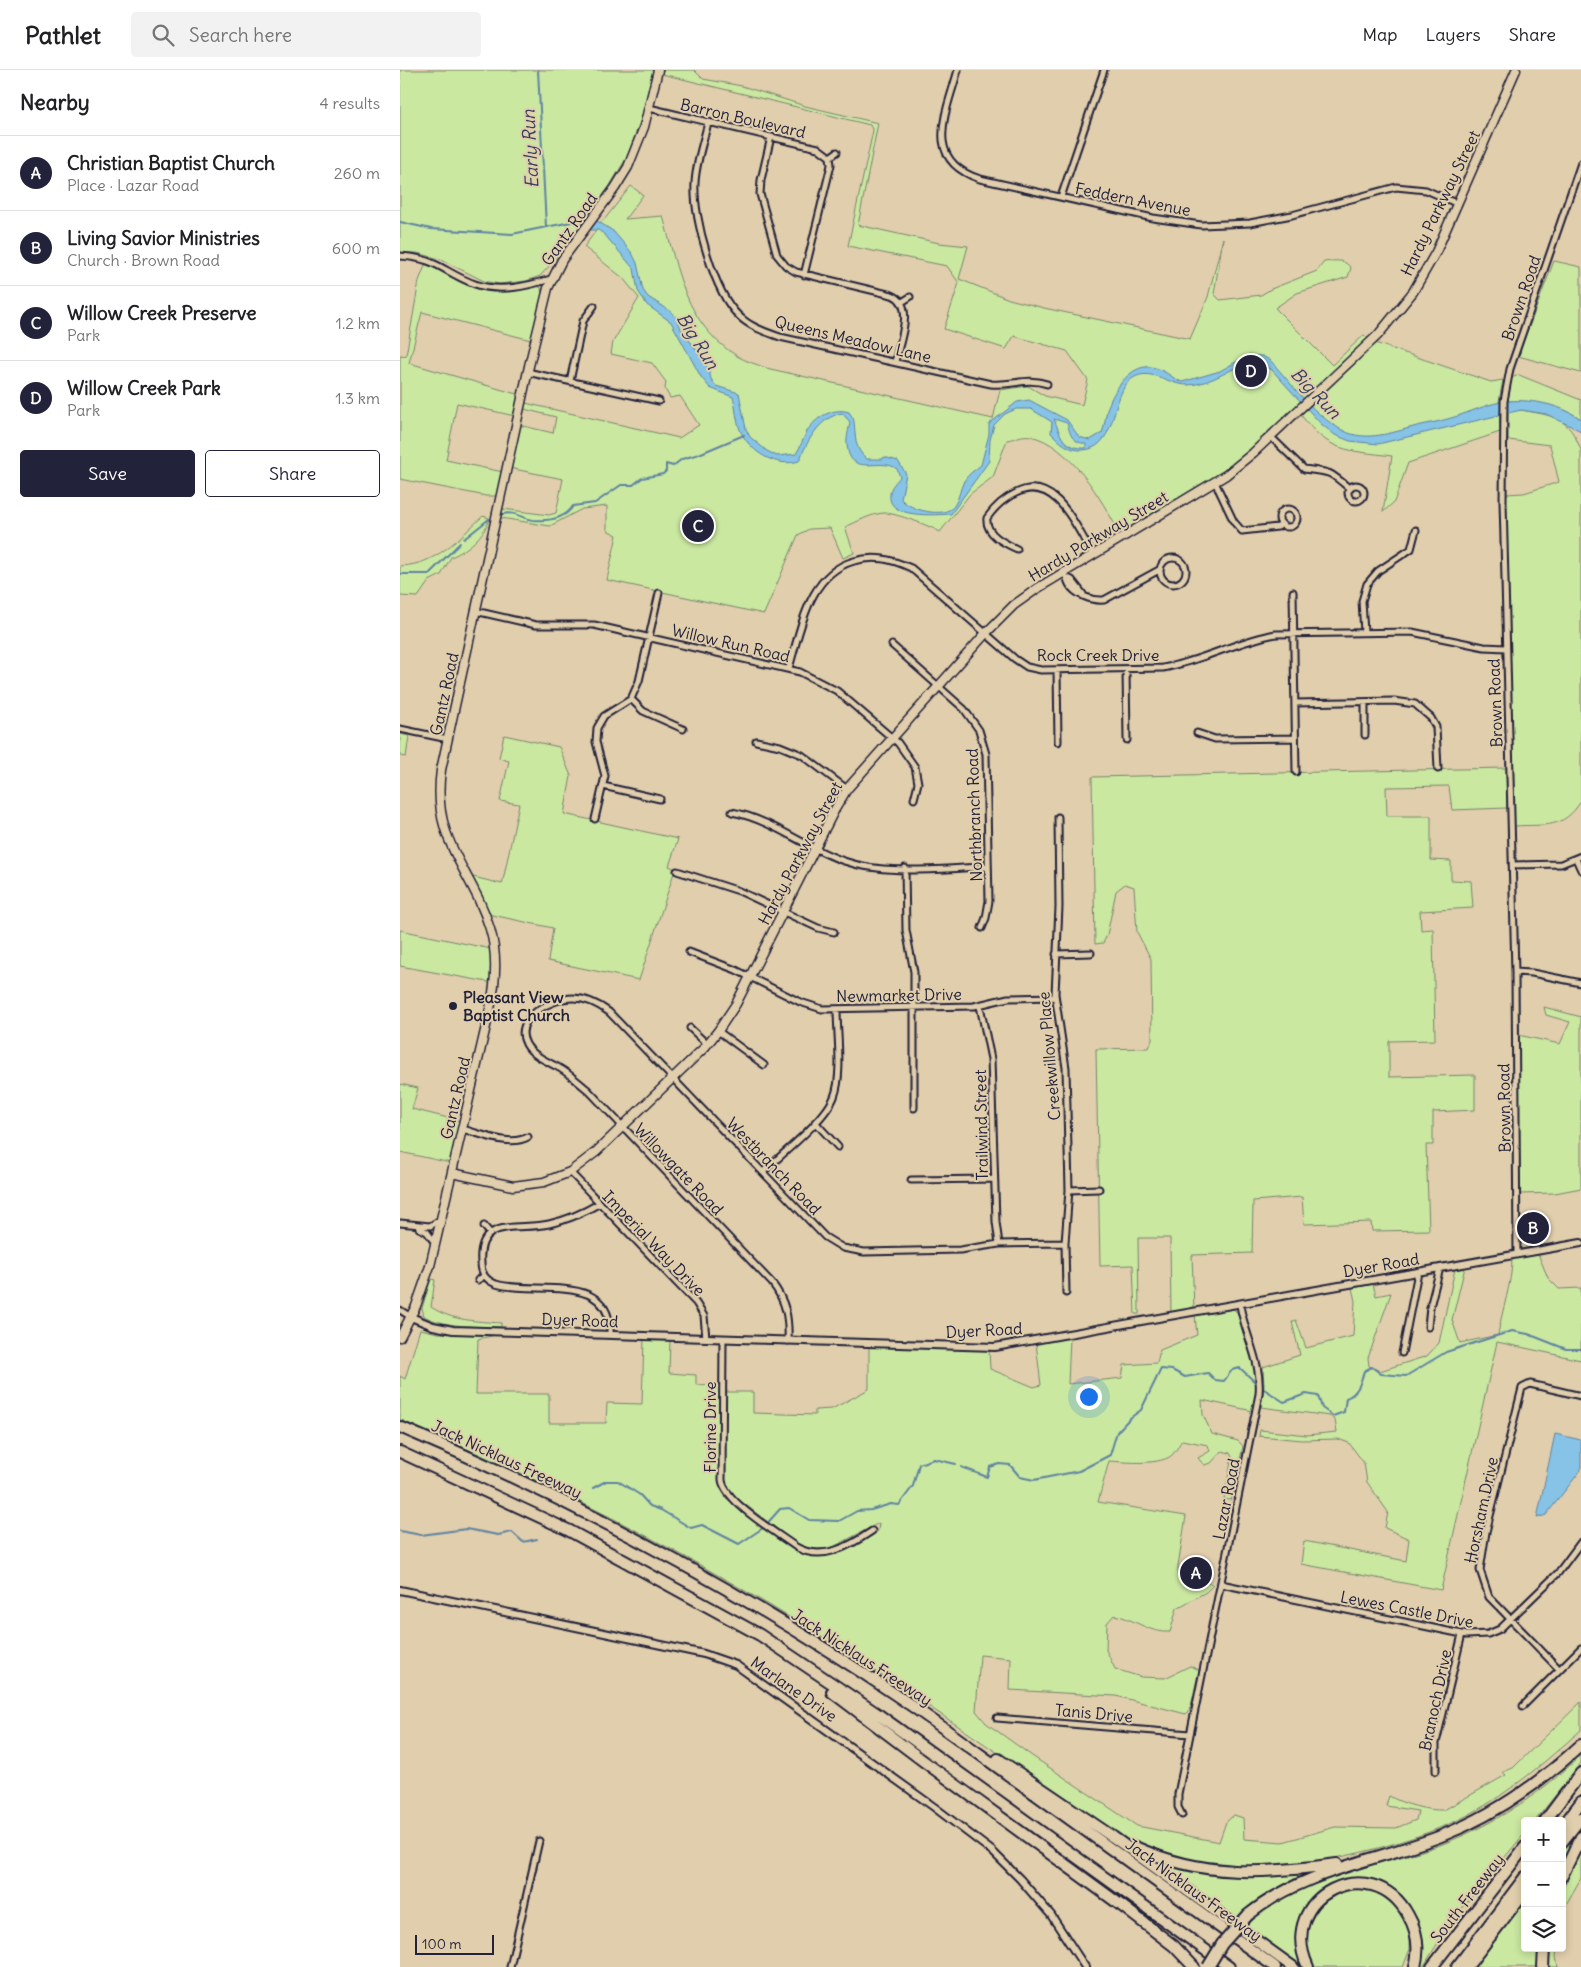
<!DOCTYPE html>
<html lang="en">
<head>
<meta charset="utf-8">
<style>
	body { margin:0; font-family:Delius,sans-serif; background:#f2f2f2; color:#202124 }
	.controls { position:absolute; right:15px; bottom:15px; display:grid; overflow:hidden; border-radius:5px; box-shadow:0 2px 8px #0003 }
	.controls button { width:45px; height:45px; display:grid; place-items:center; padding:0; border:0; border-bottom:1px solid #e0e0e0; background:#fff; color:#202124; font:25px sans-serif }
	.scale { position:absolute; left:15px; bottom:12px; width:79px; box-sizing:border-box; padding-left:5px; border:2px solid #22223b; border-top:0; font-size:14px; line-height:18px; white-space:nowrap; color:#22223b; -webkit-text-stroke:4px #e1ceac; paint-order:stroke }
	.you { position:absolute; left:688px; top:1326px; width:18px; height:18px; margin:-12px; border:4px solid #fff; border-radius:50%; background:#1a73e8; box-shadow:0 0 0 8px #1a73e833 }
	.badge { display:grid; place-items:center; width:32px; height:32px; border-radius:50%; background:#22223b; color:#fff; font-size:16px; font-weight:700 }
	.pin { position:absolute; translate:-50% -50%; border:2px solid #fff; box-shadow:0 1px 5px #0006 }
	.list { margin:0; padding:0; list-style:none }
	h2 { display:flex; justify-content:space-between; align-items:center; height:65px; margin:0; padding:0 20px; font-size:21px }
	h2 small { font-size:16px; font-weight:400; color:#757577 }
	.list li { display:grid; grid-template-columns:32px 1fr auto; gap:15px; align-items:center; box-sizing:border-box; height:75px; padding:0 20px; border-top:1px solid #e0e0e0 }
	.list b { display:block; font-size:19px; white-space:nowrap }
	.list p { margin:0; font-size:16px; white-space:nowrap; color:#757577 }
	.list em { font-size:16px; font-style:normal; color:#757577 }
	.actions { display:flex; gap:10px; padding:15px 20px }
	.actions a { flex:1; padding:11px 0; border:1px solid #22223b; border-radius:5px; text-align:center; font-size:18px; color:#22223b }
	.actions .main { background:#22223b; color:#fff }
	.icon { flex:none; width:28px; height:28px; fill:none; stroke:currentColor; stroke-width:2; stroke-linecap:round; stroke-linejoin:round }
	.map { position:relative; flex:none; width:1181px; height:1897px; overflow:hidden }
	header { display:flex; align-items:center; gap:30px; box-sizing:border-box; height:70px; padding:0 25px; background:#fff; border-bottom:1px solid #e0e0e0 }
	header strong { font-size:24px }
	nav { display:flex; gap:28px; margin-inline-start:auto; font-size:18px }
	.search { width:350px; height:45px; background:#f2f2f2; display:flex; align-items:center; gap:12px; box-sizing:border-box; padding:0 18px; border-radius:5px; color:#757577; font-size:19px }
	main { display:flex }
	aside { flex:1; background:#fff }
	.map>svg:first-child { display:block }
</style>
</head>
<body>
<header>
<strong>Pathlet</strong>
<div class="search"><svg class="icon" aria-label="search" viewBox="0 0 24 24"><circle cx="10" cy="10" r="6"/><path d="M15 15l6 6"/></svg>Search here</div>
<nav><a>Map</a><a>Layers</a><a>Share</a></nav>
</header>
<main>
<aside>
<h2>Nearby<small>4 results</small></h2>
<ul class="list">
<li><span class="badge">A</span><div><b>Christian Baptist Church</b><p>Place · Lazar Road</p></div><em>260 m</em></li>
<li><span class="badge">B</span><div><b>Living Savior Ministries</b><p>Church · Brown Road</p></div><em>600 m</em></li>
<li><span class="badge">C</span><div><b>Willow Creek Preserve</b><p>Park</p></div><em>1.2 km</em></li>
<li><span class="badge">D</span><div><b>Willow Creek Park</b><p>Park</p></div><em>1.3 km</em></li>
</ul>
<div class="actions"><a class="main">Save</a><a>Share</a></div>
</aside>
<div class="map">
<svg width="1181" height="1897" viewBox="0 0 1181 1897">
	<rect width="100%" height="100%" fill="#e1ceac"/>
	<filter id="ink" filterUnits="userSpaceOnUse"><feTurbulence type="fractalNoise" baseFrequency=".02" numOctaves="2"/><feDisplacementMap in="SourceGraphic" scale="10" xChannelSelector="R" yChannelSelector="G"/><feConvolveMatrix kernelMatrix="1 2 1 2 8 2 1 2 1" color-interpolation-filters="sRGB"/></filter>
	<g filter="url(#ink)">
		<path fill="#cae8a0" stroke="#76856e" d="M0 0H253L243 43 227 87 209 117 153 192 140 206 126 211 99 214 84 211 40 189 17 183H0Z
			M263 0H294L303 9 342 16 405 36 478 53 458 155 539 173 568 176 559 209 609 229 644 238 790 269 808 227 823 168 814 224 820 230 861 225 871 219 917 201 924 192C935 191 943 188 951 198L948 207 897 223 875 238 932 295 964 265 969 269 844 385 818 405 720 464C702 430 670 374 630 366 623 364 614 369 607 370L593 407 570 424 540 462C531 456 495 443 485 443 472 443 457 452 445 457L454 483 443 488 430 458 409 459 398 465 364 544 207 510 217 465 207 460V436L182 439 150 456 101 448 103 439 149 445 156 443 163 409 109 398 119 355 153 363 156 347 124 339 125 333 279 368 299 355 280 326 270 328 265 319 266 312 252 293 211 284 213 272 239 228 223 208 184 177 201 154 200 152 204 150 231 116 243 125 225 149 263 146C278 201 285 254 337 286 345 291 356 294 366 298L593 349 600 320 628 316 645 326 682 335 688 310 667 281 614 266 606 279 544 259 559 213 547 196 448 176 473 61 470 55 262 4Z
			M1154 191 1181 197V303L1118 286Z
			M26 193 83 217 106 220 138 216 141 218 142 225 131 270 22 242 9 293 120 325 115 346 57 333 46 390 103 402 98 426H86L0 409V285L6 286 19 211Z
			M975 273 1091 312 1103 310 1099 331 1100 362 1008 393 994 432 983 442 992 386C947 380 930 383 901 345Z
			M1119 305 1181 330V349C1159 334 1134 332 1108 331L1111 308Z
			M1121 340C1154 346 1168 346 1181 380V731C1163 760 1145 754 1114 756L1106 424 1124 423 1159 412 1150 375 1108 370V341Z
			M83 446 89 448C86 465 66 481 51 487L41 505 29 511 18 527 0 526V496C36 495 58 469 83 446Z
			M0 664 9 666 6 687 0 686Z
			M104 665 159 677 171 706 164 744 278 769 269 796 275 799 271 812 239 910 148 891 153 858 88 844 69 806 102 814 104 806 119 734 100 731 109 691 99 688Z
			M1106 698 1107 738 1052 740 1049 716 986 717 987 746H1031V790L1051 791V810L1071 811 1073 838 1020 841 1021 860 1033 859 1035 970 989 971V1007L1075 1005V1040L1033 1042V1075H1026L1029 1160 972 1161 971 1152 904 1154 902 1127 853 1131 852 1183 792 1185 794 1240 771 1244 770 1168H738L739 1244H735L733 1195 700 1196 696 979 749 978 752 970 751 889 737 862 734 817 725 814 716 821 707 865 703 873 695 874 692 707Z
			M0 860 91 879 92 909 88 912 0 896Z
			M1144 937 1181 947V1118L1155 1123 1120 1124 1118 965 1160 974 1170 952 1146 945Z
			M0 1014 18 1018 12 1039 60 1051 51 1093 0 1082Z
			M1138 1184 1148 1208 1159 1219 1181 1218V1290L1097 1272 1041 1520 901 1494 904 1471 1006 1491 1009 1469 985 1458 988 1442 967 1412 964 1393 949 1373 938 1369 902 1370 859 1366 860 1360 907 1365 937 1362 935 1350 930 1346 861 1337 864 1316 863 1297 900 1285 892 1252 896 1250 906 1278 953 1266 955 1231 952 1218 973 1214 976 1226 991 1223 968 1288 969 1296 980 1301 1027 1286 1039 1273 1055 1199 1065 1197 1052 1250 1060 1273 1098 1265C1102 1239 1112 1214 1112 1189Z
			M31 1209 35 1210 31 1237C52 1251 76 1251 101 1253V1257C76 1256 47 1258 24 1246L22 1238Z
			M833 1239 838 1243C849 1276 862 1305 853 1341L802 1330 803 1345 812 1364 838 1371 843 1376 831 1430 824 1429 832 1387 830 1383 822 1381 811 1393 804 1395 798 1388 810 1381 808 1375 782 1370C779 1374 777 1380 773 1384 762 1396 725 1392 709 1391L698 1432 786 1446 778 1496V1505C788 1514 797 1515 810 1513L813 1515 806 1522 777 1538 770 1562C750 1564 734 1548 714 1545L707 1553 706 1580 715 1599 741 1607 765 1608 790 1596 799 1600 790 1640 786 1644 716 1626 610 1620 611 1588 580 1585 576 1641 586 1653 632 1686 737 1756 819 1772 826 1752 834 1745 843 1748 844 1769 883 1772 935 1757 996 1758 1016 1750 1018 1741 986 1736 989 1726C1003 1734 1028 1741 1044 1740L1106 1705 1103 1702 1113 1698 1181 1632V1660C1146 1691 1111 1722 1070 1744 1009 1777 877 1807 809 1797 781 1792 742 1777 716 1765 563 1658 407 1550 241 1463 163 1422 82 1384 0 1350V1306L5 1309 20 1259 38 1263 96 1265 78 1269 76 1324H149V1353H206L207 1333 242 1334 244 1269H270L269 1303 296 1305V1315L320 1314V1405L322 1419 326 1428C383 1471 407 1509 478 1461L479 1453 431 1478 417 1479 401 1477 330 1423 325 1412V1322H353V1343L415 1345V1340L432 1339 469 1319V1276L589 1279 590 1299 634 1317 641 1315 636 1273 670 1267 668 1314 722 1308 724 1295 757 1293 760 1280 797 1265 795 1245Z
			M1181 1685V1693L1135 1751H1125V1763L1052 1850 1023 1897H1019C1031 1860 1007 1824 973 1811L912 1831 898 1896 846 1857C893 1804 976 1798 1040 1775 1093 1755 1141 1724 1181 1685Z
			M1174 1765 1176 1766 1162 1795V1779Z
			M1181 1777V1808L1165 1836 1162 1853V1820Z
			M735 1781 843 1806 901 1805 866 1825 835 1851Z
			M966 1817 995 1831 1010 1857V1879L1003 1897H911L907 1889 905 1856 916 1835 941 1819Z
			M1125 1828V1878H1141L1139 1897H1072Z
			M1150 1878H1157L1156 1887 1158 1897H1149Z"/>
		<path fill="#86c3e6" stroke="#5e83a2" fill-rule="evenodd" d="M194 149 213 161 232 183 237 193 243 220 248 227 272 242 278 250 281 259 298 282 309 301 311 309 316 316 339 323 346 359 350 367 367 381 377 386 396 384C401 376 403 369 407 361 416 347 433 337 449 342 451 345 454 348 454 352 456 368 454 378 467 389H483L484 387 498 391 506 404 501 429C510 440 544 449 554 436 559 429 560 419 564 411 568 404 575 400 581 395L589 364V354L617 332 629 330 667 350 679 367 690 370 702 363C705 355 705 347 707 340 712 322 730 294 751 297 765 299 771 308 782 312L820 301 848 285 862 286 870 290C892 314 914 346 944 361 963 371 988 364 1006 359 1021 354 1036 353 1051 348 1069 343 1090 332 1109 331 1133 329 1161 335 1181 349V361L1146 344 1121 340 978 374 950 371 935 365 921 354 872 300 856 290C832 296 814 314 788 315 769 315 750 297 733 308 710 322 719 377 684 380 669 381 661 373 651 363L652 352 631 339H616L605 344 594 355 590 370 589 391 551 444C536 445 486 449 490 424 490 417 496 412 500 407L497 399C481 386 450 409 447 375 446 368 449 359 450 352L442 343C419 348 408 370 399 391 377 398 351 383 341 362 336 351 336 338 333 327L310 318 301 307 271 252 247 235 238 221 234 199 204 164 198 160H191L188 157ZM654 349 667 353C671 366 671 371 686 374V378C663 379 661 366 654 349Z
			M1155 1364 1181 1370V1400L1146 1445 1137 1448Z"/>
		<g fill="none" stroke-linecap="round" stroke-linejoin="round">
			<path stroke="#5e83a2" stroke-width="2" d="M138 0 146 157
				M0 152 31 159 112 164 181 150H188
				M102 444C119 441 119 448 133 450 147 451 165 449 173 436L195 433 221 415H233L242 408 263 404 266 401V394L273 396 282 389 299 384 344 365
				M64 469 89 449
				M0 504H29L60 473
				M864 1319 884 1332 906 1324 918 1326 922 1338 933 1346 944 1342 946 1328C958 1324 961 1312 964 1301L972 1297 981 1304 1006 1306 1046 1282 1112 1261 1128 1264 1166 1279H1181
				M561 1397 587 1407 590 1397 599 1394 610 1395 620 1407 634 1410 679 1401 710 1385 717 1362 730 1348 741 1340 761 1299 772 1300 785 1307 808 1303 815 1310 824 1311 832 1300 840 1298 855 1312
				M193 1418 206 1411H218L240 1425 250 1436 261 1440 291 1458 302 1455 339 1474 363 1458 380 1439 389 1438 409 1450 439 1451 457 1441 471 1440 491 1434 499 1435 513 1416 519 1394 534 1389 556 1394
				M0 1461 21 1465 66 1459 98 1465 112 1462 123 1472 137 1469"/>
			<g stroke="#22223b" stroke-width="9">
				<path id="minor" d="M558 0C546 44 522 90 580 109L753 148 801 155 850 153 892 145 996 117 1026 120 1058 134
					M249 38 418 78 430 87
					M308 53C303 72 296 93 295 113 293 147 314 223 339 246 350 257 366 262 380 267L591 314C613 316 626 307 647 314
					M371 67 361 110 360 124 377 185 386 196 396 202 492 225C516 234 499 274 495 292
					M430 87 437 82
					M661 127 704 0
					M0 186C38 188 44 203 75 214 100 223 127 216 151 209
					M404 205 431 95 430 87
					M502 232 510 227
					M127 302 259 331
					M170 311 183 251 194 236
					M871 367 904 399C931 402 929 401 950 419
					M815 412 834 452 842 461 878 457 882 454
					M948 423a8 8 0 1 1 16 0a8 8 0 1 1-16 0Z
					M879 448a9 9 0 1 1 18 0a9 9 0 1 1-18 0Z
					M617 479C604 473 585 464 587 448 594 438 605 428 616 423 656 403 677 459 693 485
					M760 501a13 13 0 1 1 26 0a13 13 0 1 1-26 0Z
					M664 503C667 507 667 510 669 514 675 525 692 531 704 530L759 500
					M668 508 672 510 683 524
					M893 522 896 702
					M75 541 136 555H194L400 602 437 621 498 673 515 697 518 713 514 729
					M964 562 962 531 967 514 978 501 1011 479 1016 460
					M492 575 564 639 579 660 586 684 589 831 586 848 582 858
					M389 598C401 559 408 504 454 491 475 485 491 489 511 498L615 589 627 597 641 600 763 598C802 591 837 571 876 564L1012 562 1084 577 1106 578
					M726 599 727 670
					M657 600 658 672
					M231 629 243 641 283 659
					M965 632V665
					M895 633 994 631 1015 634 1031 648 1036 657 1038 699
					M0 659 48 669
					M797 663 815 669 895 668
					M356 671 380 676 402 685 447 719
					M203 716 260 729
					M332 742C373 750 405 778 444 791 487 806 543 798 588 797
					M658 747 659 837 655 924 666 998 669 1120 665 1173 666 1223
					M195 749 205 706 196 672 197 658 204 646 231 629 239 611 259 523
					M1176 789 1181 800
					M1112 795 1161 794 1181 786
					M505 798 506 860 514 902V1038
					M277 801 339 821 418 858 434 862
					M289 882 336 900 400 932 422 939 574 936 608 928 655 927
					M656 884 691 883
					M1115 902 1132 903 1181 913
					M580 936 591 989 596 1152 599 1174
					M290 958 307 974
					M318 961 364 995
					M415 1052 438 1077
					M62 1059C82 1064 109 1077 128 1067
					M170 1102 296 1233 304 1246 306 1268
					M363 1102C382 1084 425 1050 434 1027 443 1005 437 964 437 939
					M511 1110 594 1109
					M669 1120 699 1119
					M200 1133C183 1143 168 1150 149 1154 119 1161 77 1146 81 1193 81 1204 86 1210 96 1214 135 1226 213 1200 210 1265
					M0 1153 30 1156 40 1150
					M84 1156 90 1163
					M19 1158 27 1162 35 1173
					M1117 1184 1115 902 1103 431 1104 331 1110 299 1181 93
					M78 1210 84 1206
					M0 1240 11 1247
					M1028 1257 1030 1237 1040 1198
					M323 1269 322 1410C325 1432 377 1463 396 1477 422 1492 450 1476 472 1461
					M388 1271C389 1248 386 1231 372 1213L188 1020C179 1013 171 1005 161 999 150 992 133 987 126 974 112 948 152 928 173 928 187 928 198 934 209 942L425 1167 443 1178 464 1182 560 1180 599 1174 665 1173
					M1002 1283 1018 1202
					M821 1514 1067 1565 1088 1564 1100 1559 1158 1503 1181 1472
					M1159 1599 1089 1527 1080 1500 1086 1462 1122 1318 1130 1314 1181 1326
					M1123 1636 1181 1578
					M597 1648 790 1664
					M1036 1701V1673L1062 1564
					M782 1745 778 1737V1724L859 1324C862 1292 845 1266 840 1235
					M110 1897 139 1771"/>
			</g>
			<g stroke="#22223b" stroke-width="10">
				<path id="tertiary" d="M11 1247 33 1256 53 1260 595 1277 1181 1173
					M0 1520 304 1584 336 1595 534 1737 592 1781 620 1809 651 1845 685 1897"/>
			</g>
			<g stroke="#22223b" stroke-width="11">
				<path id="secondary" d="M52 1103 113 1116 144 1112 170 1102 196 1082 305 977 318 961 336 934 434 741 447 719 586 563 614 535 638 518 826 405 853 383 978 265 1013 222 1036 182 1116 0
					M0 1267 16 1236 30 1196 90 939C96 912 98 885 90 859 72 798 31 772 41 700L129 296 148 218 162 190 215 118 228 97 244 57 258 0"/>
			</g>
			<g stroke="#22223b" stroke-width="14">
				<path id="motorway" d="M0 1357C173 1430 340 1520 496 1625 536 1652 575 1681 614 1709 701 1772 788 1834 875 1897
					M0 1382 168 1460 360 1565 479 1645 829 1897
					M432 1622 522 1690 722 1836 774 1876 794 1897
					M598 1689 713 1767 893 1897
					M1145 1751 1181 1703
					M1162 1757 1181 1732
					M1162 1772 1181 1748
					M735 1777C804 1808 864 1804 937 1794
					M1162 1806 1181 1767
					M848 1845C904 1800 976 1791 1041 1766 1095 1745 1139 1714 1181 1675
					M908 1897C875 1826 972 1779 1008 1845 1018 1862 1020 1878 1015 1897
					M1032 1897 1125 1777
					M1057 1897 1125 1807
					M1067 1897 1125 1821
					M1143 1897 1144 1878"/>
			</g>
			<use href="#minor" stroke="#e1ceac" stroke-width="5"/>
			<use href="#tertiary" stroke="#e1ceac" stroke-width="6"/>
			<use href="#secondary" stroke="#e1ceac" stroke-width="8"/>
			<use href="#motorway" stroke="#e1ceac" stroke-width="10"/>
			<g stroke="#22223b" stroke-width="14" stroke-linecap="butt">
				<path id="motorway-bridge" d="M808 1897 822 1874 848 1845"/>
			</g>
			<use href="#motorway-bridge" stroke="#e1ceac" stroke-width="10"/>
		</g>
	</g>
	<circle fill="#22223b" stroke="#e1ceac" stroke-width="2" cx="53" cy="936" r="5"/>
	<g text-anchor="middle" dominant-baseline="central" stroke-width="4" stroke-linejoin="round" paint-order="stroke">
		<g font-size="16" fill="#22223b" stroke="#e1ceac">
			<text transform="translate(343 48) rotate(13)">Barron Boulevard</text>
			<text transform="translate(733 129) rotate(11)">Feddern Avenue</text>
			<text transform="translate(1040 133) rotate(-64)">Hardy Parkway Street</text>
			<text transform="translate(169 159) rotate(-55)">Gantz Road</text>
			<text transform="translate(1121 228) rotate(-71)">Brown Road</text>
			<text transform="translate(453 269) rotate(13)">Queens Meadow Lane</text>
			<text transform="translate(698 466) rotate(-31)">Hardy Parkway Street</text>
			<text transform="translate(331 573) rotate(13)">Willow Run Road</text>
			<text x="698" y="585">Rock Creek Drive</text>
			<text transform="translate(44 624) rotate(-78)">Gantz Road</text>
			<text transform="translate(1095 633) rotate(-92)">Brown Road</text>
			<text transform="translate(574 745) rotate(-92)">Northbranch Road</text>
			<text transform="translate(400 783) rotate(-62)">Hardy Parkway Street</text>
			<text transform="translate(499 925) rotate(-1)">Newmarket Drive</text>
			<text transform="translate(649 986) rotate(-95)">Creekwillow Place</text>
			<text transform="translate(55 1028) rotate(-77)">Gantz Road</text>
			<text transform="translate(1104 1038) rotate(-91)">Brown Road</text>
			<text transform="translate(581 1055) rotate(-91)">Trailwind Street</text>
			<text transform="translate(374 1096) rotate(46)">Westbranch Road</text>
			<text transform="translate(279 1099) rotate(46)">Willowgate Road</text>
			<text transform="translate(254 1173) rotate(46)">Imperial Way Drive</text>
			<text transform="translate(981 1195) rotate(-10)">Dyer Road</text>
			<text transform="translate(180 1250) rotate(2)">Dyer Road</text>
			<text transform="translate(584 1260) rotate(-3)">Dyer Road</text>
			<text transform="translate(310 1357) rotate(-90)">Florine Drive</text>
			<text transform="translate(107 1389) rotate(25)">Jack Nicklaus Freeway</text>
			<text transform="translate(826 1429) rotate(-79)">Lazar Road</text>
			<text transform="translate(1081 1440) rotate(-78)">Horsham Drive</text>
			<text transform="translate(1007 1539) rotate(11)">Lewes Castle Drive</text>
			<text transform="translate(462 1587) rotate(33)">Jack Nicklaus Freeway</text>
			<text transform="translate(394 1619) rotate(35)">Marlane Drive</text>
			<text transform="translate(1035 1630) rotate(-78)">Branoch Drive</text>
			<text transform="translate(694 1643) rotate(5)">Tanis Drive</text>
			<text transform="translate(794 1820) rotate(36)">Jack Nicklaus Freeway</text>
			<text transform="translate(1067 1828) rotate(-52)">South Freeway</text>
		</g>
		<g font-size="16" font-weight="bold" fill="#22223b" stroke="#e1ceac" text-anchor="start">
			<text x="63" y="927">Pleasant View<tspan x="63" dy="18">Baptist Church</tspan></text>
		</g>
		<g font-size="18" font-style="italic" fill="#36425d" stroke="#e1ceac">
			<text transform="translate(130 79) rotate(-93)">Early Run</text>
			<text transform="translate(298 271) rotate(58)">Big Run</text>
			<text transform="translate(916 323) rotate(46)">Big Run</text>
		</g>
	</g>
</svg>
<div class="controls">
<button>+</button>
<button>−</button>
<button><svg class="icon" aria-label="layers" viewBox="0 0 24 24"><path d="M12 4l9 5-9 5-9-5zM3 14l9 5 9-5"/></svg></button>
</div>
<div class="scale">100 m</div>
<div class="you"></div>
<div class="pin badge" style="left:796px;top:1503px">A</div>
<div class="pin badge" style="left:1133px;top:1158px">B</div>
<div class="pin badge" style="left:298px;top:456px">C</div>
<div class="pin badge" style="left:851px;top:301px">D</div>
</div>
</main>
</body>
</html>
